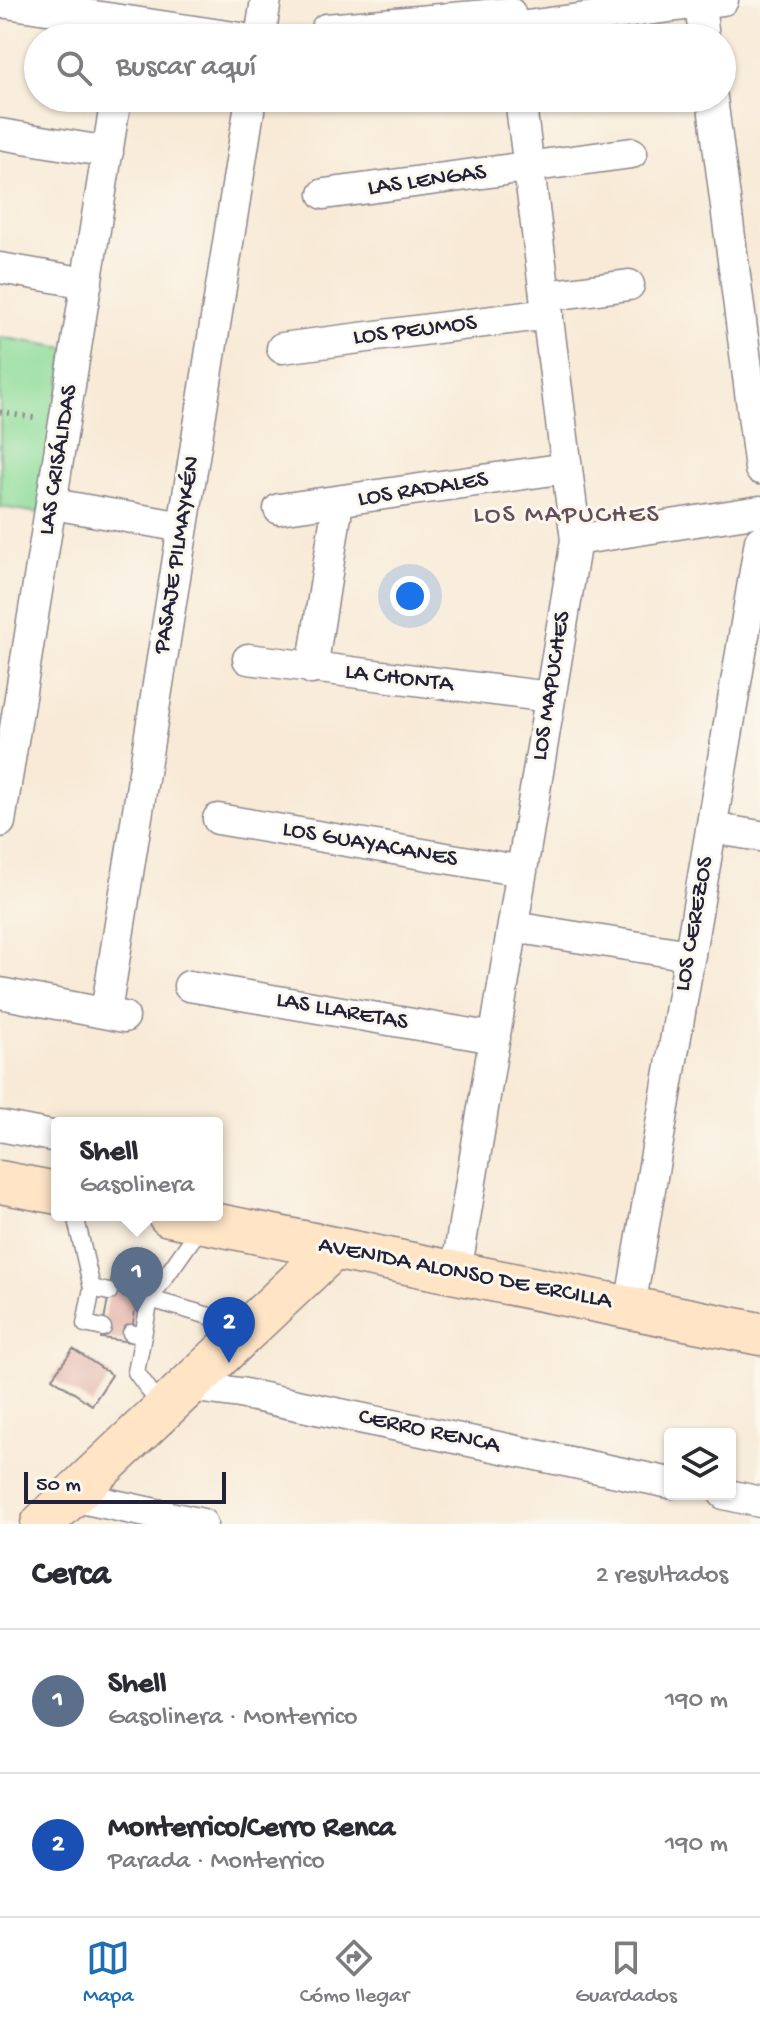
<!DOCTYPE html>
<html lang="es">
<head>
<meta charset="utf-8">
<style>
	body { margin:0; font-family:"Gochi Hand",sans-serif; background:#f2f2f3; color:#2b2b33 }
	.controls { position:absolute; right:24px; bottom:24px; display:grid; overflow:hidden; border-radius:8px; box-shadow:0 2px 6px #0004 }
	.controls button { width:72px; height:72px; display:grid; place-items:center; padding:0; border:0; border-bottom:2px solid #e1e1e2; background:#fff; color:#2b2b33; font:40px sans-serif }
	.scale { position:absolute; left:24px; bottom:20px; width:202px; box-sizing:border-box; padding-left:8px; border:4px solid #22223b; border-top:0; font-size:22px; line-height:28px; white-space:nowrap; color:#22223b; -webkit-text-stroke:6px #fbf7ec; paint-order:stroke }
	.you { position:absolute; left:410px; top:596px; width:28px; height:28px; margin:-20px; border:6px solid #fff; border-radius:50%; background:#1a73e8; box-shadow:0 0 0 12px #1a73e833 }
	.badge { display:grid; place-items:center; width:52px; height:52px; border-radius:50%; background:#1f6fb2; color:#fff; font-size:26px; font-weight:700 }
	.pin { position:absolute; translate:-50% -66px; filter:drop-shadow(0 2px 4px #0008) }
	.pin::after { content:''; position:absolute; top:42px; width:28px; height:24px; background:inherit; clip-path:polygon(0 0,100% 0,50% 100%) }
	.popup { position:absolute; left:51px; top:1117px; width:172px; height:104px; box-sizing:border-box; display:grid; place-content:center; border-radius:8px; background:#fff; filter:drop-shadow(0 2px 6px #0005); font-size:26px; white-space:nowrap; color:#7c7c81 }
	.popup b { font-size:30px; color:#2b2b33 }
	.popup::after { content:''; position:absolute; left:50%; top:100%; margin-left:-16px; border:16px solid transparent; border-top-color:#fff }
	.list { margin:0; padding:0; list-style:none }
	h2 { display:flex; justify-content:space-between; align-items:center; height:104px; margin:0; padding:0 32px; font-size:34px }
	h2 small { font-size:26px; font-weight:400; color:#7c7c81 }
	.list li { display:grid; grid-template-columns:52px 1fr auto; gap:24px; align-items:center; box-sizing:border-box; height:144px; padding:0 32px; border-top:2px solid #e1e1e2 }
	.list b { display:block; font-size:30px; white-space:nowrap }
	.list p { margin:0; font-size:26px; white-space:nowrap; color:#7c7c81 }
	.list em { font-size:26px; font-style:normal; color:#7c7c81 }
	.icon { flex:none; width:44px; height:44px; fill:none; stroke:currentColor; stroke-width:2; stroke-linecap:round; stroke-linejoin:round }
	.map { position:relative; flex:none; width:760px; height:1524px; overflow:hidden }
	.search { position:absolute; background:#fff; box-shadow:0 2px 6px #0004; left:24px; right:24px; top:24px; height:88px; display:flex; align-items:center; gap:20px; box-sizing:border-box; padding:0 28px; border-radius:44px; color:#7c7c81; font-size:30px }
	.sheet { height:392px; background:#fff }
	nav { display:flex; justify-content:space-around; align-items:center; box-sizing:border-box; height:112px; border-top:2px solid #e1e1e2; background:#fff; font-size:22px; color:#7c7c81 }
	nav a { display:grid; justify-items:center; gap:4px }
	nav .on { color:#1f6fb2 }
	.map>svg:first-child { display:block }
</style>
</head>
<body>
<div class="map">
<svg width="760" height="1524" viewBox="0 0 760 1524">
	<rect width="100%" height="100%" fill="#fbf7ec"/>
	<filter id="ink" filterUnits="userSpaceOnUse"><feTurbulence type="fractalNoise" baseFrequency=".0125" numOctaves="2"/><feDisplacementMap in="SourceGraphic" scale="16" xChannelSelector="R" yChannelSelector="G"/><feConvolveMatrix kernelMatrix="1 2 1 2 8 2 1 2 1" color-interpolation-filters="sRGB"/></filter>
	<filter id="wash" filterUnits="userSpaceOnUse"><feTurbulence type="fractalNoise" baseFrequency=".006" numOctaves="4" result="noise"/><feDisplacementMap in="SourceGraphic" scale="32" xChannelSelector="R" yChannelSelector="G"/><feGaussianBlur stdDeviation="1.8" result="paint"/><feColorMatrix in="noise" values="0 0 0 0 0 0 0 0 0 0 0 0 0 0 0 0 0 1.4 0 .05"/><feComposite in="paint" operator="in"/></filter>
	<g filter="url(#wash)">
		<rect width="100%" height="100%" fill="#f8ead7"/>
		<path fill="#8ddc9a" stroke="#587f6a" stroke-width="2" d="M0 337 66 348 39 513 0 507Z"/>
		<g id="blocks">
			<path fill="#dea39b" d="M112 1276 140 1281 130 1342 101 1338Z
				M73 1349 112 1375 92 1405 52 1378Z"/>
		</g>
	</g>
	<g filter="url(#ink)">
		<use href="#blocks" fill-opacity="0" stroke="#8d8689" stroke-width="2"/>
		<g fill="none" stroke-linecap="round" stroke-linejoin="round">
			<g stroke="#8d8689" stroke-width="19">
				<path id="lane" d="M75 1215 92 1288
					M202 1225 150 1299 244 1326
					M103 1328 85 1324 92 1288 109 1292
					M131 1333 143 1336 150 1299 138 1297
					M143 1336 136 1372 163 1409"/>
			</g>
			<g stroke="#8d8689" stroke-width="33">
				<path id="street" d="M0 2 241 38
					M700 3 704 38
					M511 28 723 0
					M326 29 510 13
					M260 38 266 0
					M712 98 760 469
					M0 134 108 152
					M324 194 632 153
					M0 268 87 283
					M545 296 629 285
					M282 348 548 314
					M53 504 183 527
					M279 509 567 468
					M576 540 760 511
					M248 659 550 697
					M312 669 338 503
					M218 819 522 871
					M0 822 116 98
					M711 828 760 836
					M513 927 690 955
					M189 986 495 1038
					M0 993 124 1017
					M106 1012 251 98
					M0 1126 57 1137
					M456 1273 576 540 520 98
					M630 1307 760 541
					M188 1386 240 1393 670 1483
					M724 1494 760 1502
					M72 1496 202 1524"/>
			</g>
			<g stroke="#8d8689" stroke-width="45">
				<path id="secondary" d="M0 1182 57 1193
					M169 1215 760 1334
					M42 1524 334 1248"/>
			</g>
			<path stroke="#8d8689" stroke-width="5" stroke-dasharray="2 6" stroke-linecap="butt" d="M0 412 37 418"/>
			<use href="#lane" stroke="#fff" stroke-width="16"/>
			<use href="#street" stroke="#fff" stroke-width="30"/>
			<use href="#secondary" stroke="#ffe4c6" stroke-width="42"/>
		</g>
	</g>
	<g text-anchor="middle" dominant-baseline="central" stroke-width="6" stroke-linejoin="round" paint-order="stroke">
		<g font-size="24" fill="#22223b" stroke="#fbf7ec">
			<text transform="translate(427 181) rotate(-8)">LAS LENGAS</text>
			<text transform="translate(415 331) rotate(-7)">LOS PEUMOS</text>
			<text transform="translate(59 460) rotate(-81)">LAS CRISÁLIDAS</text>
			<text transform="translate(423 490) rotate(-9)">LOS RADALES</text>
			<text transform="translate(178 555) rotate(-81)">PASAJE PILMAYKÉN</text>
			<text transform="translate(399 679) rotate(7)">LA CHONTA</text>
			<text transform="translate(552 686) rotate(-81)">LOS MAPUCHES</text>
			<text transform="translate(370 845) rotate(10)">LOS GUAYACANES</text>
			<text transform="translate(695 924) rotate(-80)">LOS CEREZOS</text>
			<text transform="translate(342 1012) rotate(10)">LAS LLARETAS</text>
			<text transform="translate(465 1274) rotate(11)">AVENIDA ALONSO DE ERCILLA</text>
			<text transform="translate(429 1432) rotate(12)">CERRO RENCA</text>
		</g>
		<g font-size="26" letter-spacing="2" fill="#644f5d" stroke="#fbf7ec">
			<text x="567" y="516">LOS MAPUCHES</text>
		</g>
	</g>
</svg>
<div class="controls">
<button><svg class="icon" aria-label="layers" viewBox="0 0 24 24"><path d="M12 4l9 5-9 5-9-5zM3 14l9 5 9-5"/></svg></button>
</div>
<div class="scale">50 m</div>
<div class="you"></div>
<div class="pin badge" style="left:137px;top:1313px;background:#5c6f8a">1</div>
<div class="popup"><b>Shell</b>Gasolinera</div>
<div class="pin badge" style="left:229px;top:1363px;background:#1a4fb4">2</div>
<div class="search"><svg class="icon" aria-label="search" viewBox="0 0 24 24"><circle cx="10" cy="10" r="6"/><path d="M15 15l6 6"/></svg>Buscar aquí</div>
</div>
<section class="sheet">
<h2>Cerca<small>2 resultados</small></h2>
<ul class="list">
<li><span class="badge" style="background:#5c6f8a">1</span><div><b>Shell</b><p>Gasolinera · Monterrico</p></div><em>190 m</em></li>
<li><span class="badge" style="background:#1a4fb4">2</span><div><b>Monterrico/Cerro Renca</b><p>Parada · Monterrico</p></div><em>190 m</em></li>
</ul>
</section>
<nav>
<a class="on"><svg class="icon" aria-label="map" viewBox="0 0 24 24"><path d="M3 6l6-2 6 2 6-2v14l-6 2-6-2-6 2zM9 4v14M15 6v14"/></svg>Mapa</a>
<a><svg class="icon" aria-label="directions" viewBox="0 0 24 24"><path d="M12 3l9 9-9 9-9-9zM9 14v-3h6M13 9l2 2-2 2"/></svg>Cómo llegar</a>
<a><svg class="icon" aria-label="saved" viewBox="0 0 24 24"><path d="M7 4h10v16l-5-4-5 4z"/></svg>Guardados</a>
</nav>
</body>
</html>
